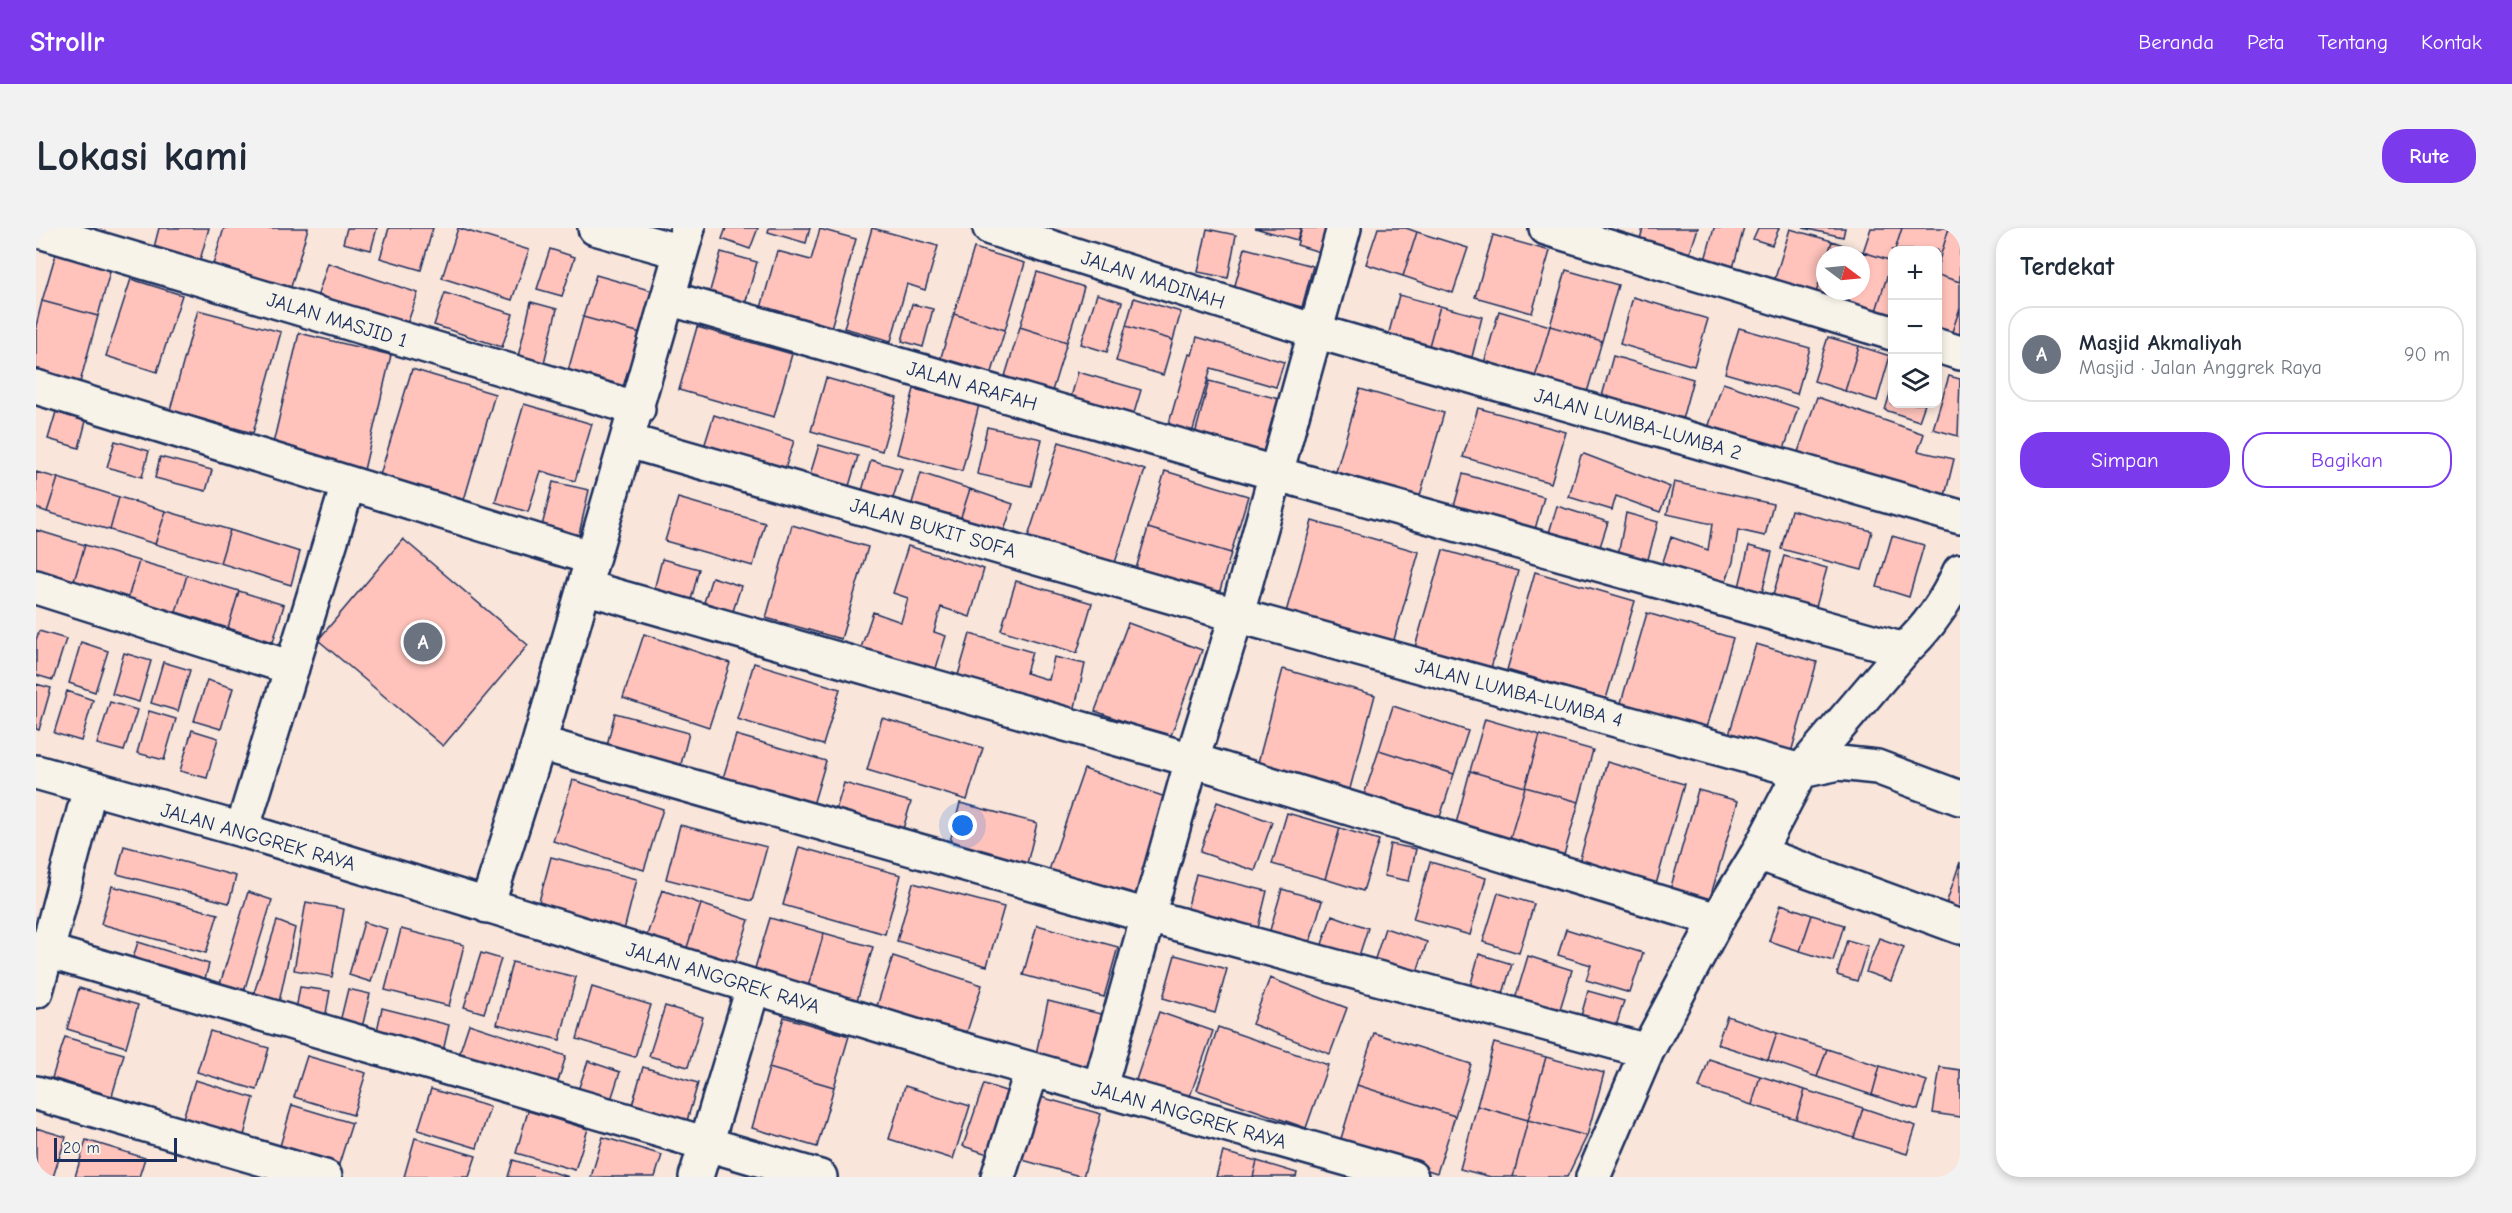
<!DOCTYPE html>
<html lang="id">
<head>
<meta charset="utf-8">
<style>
	body { margin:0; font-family:"Comic Neue",sans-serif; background:#f2f2f3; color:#1f2937 }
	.controls { position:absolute; right:18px; top:18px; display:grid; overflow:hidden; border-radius:12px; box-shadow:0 3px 9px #0003 }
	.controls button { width:54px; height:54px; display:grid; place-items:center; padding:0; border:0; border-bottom:2px solid #e0e1e3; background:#fff; color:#1f2937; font:30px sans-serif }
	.compass { position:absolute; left:1780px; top:18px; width:54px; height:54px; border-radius:50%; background:#fff; box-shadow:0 3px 9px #0003; rotate:106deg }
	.scale { position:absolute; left:18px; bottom:15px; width:123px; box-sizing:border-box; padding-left:6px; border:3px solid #1b2f5e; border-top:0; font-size:16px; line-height:21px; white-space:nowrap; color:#1b2f5e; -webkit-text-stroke:4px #f7f3e8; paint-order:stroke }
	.you { position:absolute; left:927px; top:598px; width:21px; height:21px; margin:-15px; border:4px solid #fff; border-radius:50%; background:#1a73e8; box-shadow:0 0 0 9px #1a73e833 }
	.badge { display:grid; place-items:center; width:39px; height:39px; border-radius:50%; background:#7c3aed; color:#fff; font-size:20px; font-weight:700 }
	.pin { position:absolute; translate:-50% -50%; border:3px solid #fff; box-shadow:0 2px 6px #0006 }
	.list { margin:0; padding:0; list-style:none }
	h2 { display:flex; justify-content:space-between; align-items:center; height:78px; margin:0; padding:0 24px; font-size:26px }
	h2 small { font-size:20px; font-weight:400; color:#747a83 }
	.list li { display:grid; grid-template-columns:39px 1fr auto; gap:18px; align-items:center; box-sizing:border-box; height:96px; margin:0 12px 12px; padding:0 12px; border:2px solid #e0e1e3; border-radius:24px }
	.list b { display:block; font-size:22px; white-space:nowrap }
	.list p { margin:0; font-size:20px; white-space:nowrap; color:#747a83 }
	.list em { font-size:20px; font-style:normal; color:#747a83 }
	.actions { display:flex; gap:12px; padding:18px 24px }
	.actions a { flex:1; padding:14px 0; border:2px solid #7c3aed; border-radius:24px; text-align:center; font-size:21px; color:#7c3aed }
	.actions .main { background:#7c3aed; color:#fff }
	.icon { flex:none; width:33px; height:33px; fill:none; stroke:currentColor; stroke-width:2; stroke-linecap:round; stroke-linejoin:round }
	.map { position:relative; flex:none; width:1924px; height:949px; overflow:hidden; border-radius:24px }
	header { display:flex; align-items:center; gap:36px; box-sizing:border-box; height:84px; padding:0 30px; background:#7c3aed; color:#fff }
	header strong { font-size:28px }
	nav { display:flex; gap:33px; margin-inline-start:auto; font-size:21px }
	.intro { display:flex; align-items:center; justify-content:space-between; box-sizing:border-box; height:144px; padding:0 36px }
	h1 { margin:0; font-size:42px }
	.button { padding:15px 27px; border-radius:24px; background:#7c3aed; color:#fff; font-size:21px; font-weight:700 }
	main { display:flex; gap:36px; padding:0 36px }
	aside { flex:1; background:#fff; border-radius:24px; box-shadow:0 3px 9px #0003 }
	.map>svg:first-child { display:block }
</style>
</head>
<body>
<header>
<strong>Strollr</strong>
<nav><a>Beranda</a><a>Peta</a><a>Tentang</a><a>Kontak</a></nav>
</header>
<div class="intro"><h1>Lokasi kami</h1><a class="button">Rute</a></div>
<main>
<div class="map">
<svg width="1924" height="949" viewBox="0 0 1924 949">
	<rect width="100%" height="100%" fill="#f9e5da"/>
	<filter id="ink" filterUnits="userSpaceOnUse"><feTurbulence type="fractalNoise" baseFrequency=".0167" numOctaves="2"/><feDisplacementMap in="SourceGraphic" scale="12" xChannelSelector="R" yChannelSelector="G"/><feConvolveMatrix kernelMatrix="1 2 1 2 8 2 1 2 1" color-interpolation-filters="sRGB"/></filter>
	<g filter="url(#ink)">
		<path fill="#ffc3bb" stroke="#1b2f5e" stroke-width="1.5" d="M123 0H173L161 43 115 31Z
			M188 0H272L255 59 177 37Z
			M311 0H341L335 22 307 15Z
			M353 0H397L385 42 344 30Z
			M422 0 493 22 476 72 406 50Z
			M690 0H722L714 21 686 11Z
			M733 0H774L770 15 732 4Z
			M836 0 902 18 889 62 871 56 855 113 808 100Z
			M1219 0H1265L1261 12Z
			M1266 0H1295L1287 25 1261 17Z
			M1342 0H1370L1381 4 1367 48 1330 36Z
			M1607 0H1662L1652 31 1603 15Z
			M1678 0H1708L1697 40 1669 32Z
			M1722 0H1743L1736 17 1717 11Z
			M1767 0H1809L1807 9Z
			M1835 0H1866L1859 22H1856V33L1827 24Z
			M1866 0H1913L1902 36V22H1859Z
			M1913 0H1924V54L1902 47V36Z
			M784 1 820 11 793 107 723 87 741 23 775 32Z
			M1171 1 1200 7 1192 50 1162 44Z
			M1754 1 1796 13 1792 27H1789V36L1778 71 1737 57Z
			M1381 4 1432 20 1417 65 1367 48Z
			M1457 7 1514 23 1496 85 1439 69Z
			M1796 13 1827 24 1825 31V27H1792Z
			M938 20 989 35 969 102 918 86Z
			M1209 20 1277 38 1266 79 1198 61Z
			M514 21 539 29 526 68 501 61Z
			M685 24 721 34 706 87 670 77Z
			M1827 24 1856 33 1838 89 1809 80 1815 63H1825Z
			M20 25 75 40 62 88 6 73Z
			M1856 33V95L1838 89Z
			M292 35 382 65 367 108 278 79Z
			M1789 36V63H1815L1809 80 1778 71Z
			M1530 42 1582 57 1566 113 1514 98Z
			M1001 44 1048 59 1031 114 984 99Z
			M560 47 617 63 605 105 547 89Z
			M1902 47 1924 54V80L1913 113 1902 109Z
			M95 51 146 67 121 144 70 128Z
			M409 65 477 86 466 119 398 97Z
			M1061 66 1086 74 1071 124 1045 116Z
			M1363 67 1404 78 1393 118 1352 108Z
			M1597 69 1672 91 1658 138 1584 116Z
			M1098 70 1145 84 1137 112 1090 98Z
			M6 73 62 88 43 158 0 146V98Z
			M495 74 521 81 506 143 480 137Z
			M876 76 897 81 887 119 866 113Z
			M1404 78 1446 89 1436 129 1393 118Z
			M1924 80V117L1913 113Z
			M162 82 245 104 217 205 134 182Z
			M1463 83 1514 98 1498 153 1447 139Z
			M918 86 969 102 953 154 902 139Z
			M547 89 605 105 587 170 529 154Z
			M1090 98 1137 112 1127 147 1080 133Z
			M1514 98 1566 113 1550 168 1498 153Z
			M661 99 756 126 738 189 643 162Z
			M984 99 1031 114 1013 173 966 158Z
			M1703 100 1774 120 1761 166 1689 145Z
			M263 105 355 127 328 242 236 220Z
			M1161 109 1248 134 1240 159 1175 140 1155 209 1131 202 1153 126 1156 127Z
			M1792 109 1823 118 1809 163 1778 153Z
			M1823 118 1854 128 1841 173 1809 163Z
			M1577 128 1657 151 1645 195 1565 172Z
			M376 141 459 166 428 272 344 247Z
			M1042 144 1105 162 1094 198 1032 180Z
			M1913 148 1924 151 1922 208 1897 201Z
			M790 150 861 170 846 223 775 203Z
			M1173 153 1243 171 1225 236 1156 218Z
			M1687 155 1762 180 1746 227 1671 203Z
			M1856 159V176H1889L1883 193 1849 182Z
			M878 161 943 177 926 243 861 226Z
			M1324 161 1408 185 1383 271 1299 247Z
			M1781 169 1888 206 1882 223 1918 231 1909 268 1760 230Z
			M488 176 556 196 539 253 505 243 492 284 459 274Z
			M1442 180 1530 204 1515 255 1427 229Z
			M20 184 50 193 43 220 12 211Z
			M678 187 758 213 747 247 667 222Z
			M951 199 1006 211 995 258 941 246Z
			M79 213 113 223 106 249 71 239Z
			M1023 214 1109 242 1075 347 989 318Z
			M783 217 822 228 810 268 771 257Z
			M1548 226 1634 259 1624 284 1580 268 1576 282 1533 269 1545 227Z
			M124 229 176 242 170 263 119 250Z
			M835 232 866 241 853 283 823 273Z
			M1129 243 1212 268 1195 325 1112 300Z
			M0 244 22 250 11 284 0 280Z
			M885 245 934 261 921 301 873 285Z
			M1427 246 1508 269 1496 312 1415 289Z
			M22 250 83 269 74 302 11 284Z
			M517 254 553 262 541 315 504 306Z
			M1638 254 1737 276 1729 308 1702 302 1697 334 1685 366 1623 346 1635 309 1672 322 1676 296 1631 286Z
			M934 261 977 276 964 315 921 301Z
			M83 269 130 283 119 316 74 302Z
			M642 270 729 295 717 338 629 313Z
			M1521 278 1572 294 1560 331 1510 315Z
			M1755 282 1836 303 1826 342 1745 321Z
			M130 283 194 302 184 335 119 316Z
			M1590 285 1622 294 1608 346 1580 338Z
			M1276 293 1383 324 1357 415 1250 384Z
			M756 297 832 319 805 411 730 390Z
			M1112 300 1195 325 1180 376 1097 351Z
			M0 302 49 317 38 353 0 342Z
			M194 302 264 324 255 357 184 335Z
			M1856 308 1888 317 1873 369 1841 359Z
			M367 311 492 417 407 518 282 412Z
			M49 317 103 333 92 370 38 353Z
			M872 318 948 341 934 389 905 379 898 404 910 408 896 453 822 429 837 384 865 394 872 370 857 365Z
			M1713 318 1736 324 1725 369 1702 363Z
			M1407 322 1482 343 1455 440 1379 419Z
			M1748 328 1791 340 1776 393 1733 382Z
			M626 331 663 341 654 376 617 366Z
			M103 333 151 347 140 384 92 370Z
			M1499 344 1599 373 1570 471 1471 442Z
			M151 347 203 363 192 400 140 384Z
			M676 349 705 358 693 396 664 387Z
			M980 353 1056 375 1041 425 965 402Z
			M203 363 248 377 237 414 192 400Z
			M1611 385 1697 410 1668 510 1582 485Z
			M1092 395 1166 422 1134 510 1059 483Z
			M3 403 30 411 17 452 0 447V412Z
			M608 406 694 435 673 499 587 470Z
			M934 406 996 424 990 445 1013 452 1018 429 1049 436 1036 492 918 461Z
			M45 414 72 423 59 464 33 455Z
			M1720 416 1781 434 1754 528 1692 510Z
			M88 425 115 433 103 474 76 466Z
			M127 434 154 442 142 483 115 475Z
			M718 435 804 461 787 517 701 491Z
			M1247 441 1339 467 1312 568 1220 542Z
			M171 452 197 460 185 501 158 493Z
			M0 456 15 460 3 502 0 501Z
			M31 463 57 472 45 513 18 505Z
			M74 474 101 482 88 523 61 516Z
			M1357 478 1432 503 1418 546 1343 522Z
			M113 483 140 491 128 532 101 525Z
			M579 485 653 505 642 548 568 529Z
			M846 490 947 520 931 572 831 542Z
			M1449 491 1504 507 1489 559 1434 543Z
			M156 502 182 510 171 550 144 543Z
			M700 507 790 533 774 587 684 560Z
			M1504 507 1557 522 1543 574 1489 559Z
			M1343 522 1418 546 1401 598 1326 573Z
			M1571 534 1648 556 1619 660 1542 638Z
			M1048 541 1141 573 1105 680 1011 648Z
			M1434 543 1489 559 1472 618 1418 603Z
			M537 552 627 581 608 642 517 613Z
			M808 555 875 574 864 611 797 592Z
			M1489 559 1543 574 1526 634 1472 618Z
			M1662 562 1702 573 1673 674 1634 662Z
			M1181 574 1236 594 1219 643 1164 624Z
			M924 575 1001 595 989 644 911 625Z
			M1251 585 1304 600 1289 651 1236 636Z
			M644 597 731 619 716 673 630 651Z
			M1304 600 1343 612 1327 663 1289 651Z
			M1354 616 1380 621 1373 653 1348 648Z
			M88 618 200 648 193 675 81 646Z
			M763 619 865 647 849 706 747 677Z
			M515 629 601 651 585 714 498 692Z
			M1394 634 1450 650 1434 707 1377 691Z
			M1924 634V680L1910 676Z
			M1160 646 1231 663 1221 704 1150 686Z
			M877 655 968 679 951 738 861 713Z
			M76 658 182 686 170 725 65 696Z
			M1246 661 1286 673 1270 728 1230 716Z
			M626 662 665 676 646 735 606 722Z
			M212 664 236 672 205 773 181 766Z
			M1462 665 1498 676 1483 725 1447 714Z
			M270 674 308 681 296 749 258 742Z
			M665 676 713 692 694 750 646 735Z
			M1745 676 1776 687 1764 723 1733 713Z
			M1296 687 1332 700 1321 734 1284 722Z
			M1776 687 1808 697 1797 733 1764 723Z
			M734 690 788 705 771 762 717 747Z
			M241 693 259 700 242 779 216 771Z
			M328 694 351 701 335 754 313 747Z
			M1001 697 1082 719 1068 769 987 747Z
			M1349 700 1391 714 1378 753 1336 740Z
			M365 701 428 717 413 778 349 762Z
			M1530 701 1607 725 1594 765 1550 752 1555 737 1522 727Z
			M788 705 837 719 820 776 771 762Z
			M1843 710 1868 719 1855 753 1830 744Z
			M1811 712 1832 718 1821 753 1801 747Z
			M102 714 173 736 167 758 95 736Z
			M445 725 465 731 448 785 428 779Z
			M1443 726 1476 736 1463 779 1431 770Z
			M1139 727 1191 741 1179 785 1127 770Z
			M857 728 946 757 929 810 840 781Z
			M1492 728 1536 742 1521 791 1477 778Z
			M476 734 540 749 524 812 461 796Z
			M1234 750 1311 780 1294 826 1216 796Z
			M264 759 294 763 289 791 259 787Z
			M556 759 615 777 599 829 541 811Z
			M43 760 102 777 90 819 31 801Z
			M312 761 334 766 324 808 302 802Z
			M1552 763 1588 773 1580 798 1545 788Z
			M1012 773 1073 788 1059 845 999 830Z
			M629 778 667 789 652 839 613 828Z
			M346 780 413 797 405 832 338 816Z
			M1123 784 1177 803 1153 871 1100 852Z
			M1691 788 1741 805 1732 832 1681 816Z
			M748 789 813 808 798 859 733 840Z
			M433 796 530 828 517 869 419 838Z
			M1182 799 1292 837 1270 900 1161 862Z
			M174 803 233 820 221 862 161 844Z
			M1338 805 1435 836 1419 888 1321 857Z
			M1741 805 1791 821 1781 849 1732 832Z
			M29 809 88 826 76 868 16 850Z
			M1458 815 1510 829 1492 892 1441 878Z
			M1791 821 1844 838 1836 867 1781 849Z
			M271 828 330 845 317 887 258 869Z
			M1510 829 1568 845 1551 908 1492 892Z
			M1673 831 1724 848 1716 877 1663 860Z
			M552 833 584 844 572 881 539 871Z
			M1844 838 1891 853 1882 882 1836 867Z
			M607 839 662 855 648 903 593 887Z
			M1904 839 1924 842V889L1897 885Z
			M733 840 798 859 781 919 716 900Z
			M1724 848 1769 862 1760 891 1716 877Z
			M159 852 218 870 207 911 146 893Z
			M948 856 982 867 961 929 927 918Z
			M1321 857 1419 888 1401 945 1304 914Z
			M869 858 934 878 917 931 853 911Z
			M395 861 454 879 441 920 382 902Z
			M1769 862 1827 880 1818 910 1760 891Z
			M1001 868 1065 886 1047 949 983 931Z
			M256 877 316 895 303 936 244 918Z
			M1441 878 1492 892 1477 949H1455L1424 941Z
			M1827 880 1880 898 1871 926 1818 910Z
			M492 883 552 901 539 942 480 925Z
			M1492 892 1551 908 1531 949H1477Z
			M0 900 30 909 17 949 0 945Z
			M567 909 626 927 619 949H555Z
			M379 910 440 928 433 949H368Z
			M50 912 109 930 103 949H39Z
			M1187 924 1221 933 1217 949H1180Z
			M477 932 533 949H472Z
			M1221 933 1261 945 1260 949H1217Z"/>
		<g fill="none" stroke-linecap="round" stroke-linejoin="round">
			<g stroke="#1b2f5e" stroke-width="38">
				<path id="minor" d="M559 0 645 24
					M954 0 1279 103 1924 289
					M1510 0 1856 105
					M0 2 602 181
					M632 70 1259 251 1868 422
					M1902 118 1924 125
					M0 159 556 330
					M592 213 1214 391 1765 543 1803 535 1841 539 1924 570
					M0 359 256 440
					M548 359 1156 532 1681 692
					M503 515 1112 688 1611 823
					M0 544 206 602 879 808 1375 949
					M54 560 11 723 784 949
					M206 602 312 257
					M1722 625 1924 699
					M451 678 503 515 652 0
					M0 720 11 723 0 763
					M1063 862 1156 532 1201 386 1308 0
					M0 865 289 949
					M660 949 717 760
					M962 949 996 842
					M1557 949 1611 823 1681 692 1722 625 1765 543 1868 422C1892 400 1911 372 1924 343"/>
			</g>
			<use href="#minor" stroke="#f7f3e8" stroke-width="33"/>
		</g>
	</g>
	<g text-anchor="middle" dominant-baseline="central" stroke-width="4.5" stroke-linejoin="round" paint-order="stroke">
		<g font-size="20" fill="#1b2f5e" stroke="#f7f3e8">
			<text transform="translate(1117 52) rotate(18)">JALAN MADINAH</text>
			<text transform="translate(301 92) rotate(17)">JALAN MASJID 1</text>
			<text transform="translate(936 158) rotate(16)">JALAN ARAFAH</text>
			<text transform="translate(1602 196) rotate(16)">JALAN LUMBA-LUMBA 2</text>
			<text transform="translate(897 300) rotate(16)">JALAN BUKIT SOFA</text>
			<text transform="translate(1483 465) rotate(15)">JALAN LUMBA-LUMBA 4</text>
			<text transform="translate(222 609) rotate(16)">JALAN ANGGREK RAYA</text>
			<text transform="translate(687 750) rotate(17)">JALAN ANGGREK RAYA</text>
			<text transform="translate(1153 887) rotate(16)">JALAN ANGGREK RAYA</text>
		</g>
	</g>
</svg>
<div class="controls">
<button>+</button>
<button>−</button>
<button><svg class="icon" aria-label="layers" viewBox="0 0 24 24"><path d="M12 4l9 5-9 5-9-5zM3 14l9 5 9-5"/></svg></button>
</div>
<svg class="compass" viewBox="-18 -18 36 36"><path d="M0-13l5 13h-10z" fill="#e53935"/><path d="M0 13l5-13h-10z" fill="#747a83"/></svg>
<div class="scale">20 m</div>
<div class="you"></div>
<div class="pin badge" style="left:387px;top:414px;background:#6b7280">A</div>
</div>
<aside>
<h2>Terdekat<small></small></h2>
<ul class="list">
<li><span class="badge" style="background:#6b7280">A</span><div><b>Masjid Akmaliyah</b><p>Masjid · Jalan Anggrek Raya</p></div><em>90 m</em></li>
</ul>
<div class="actions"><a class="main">Simpan</a><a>Bagikan</a></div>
</aside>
</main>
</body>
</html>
